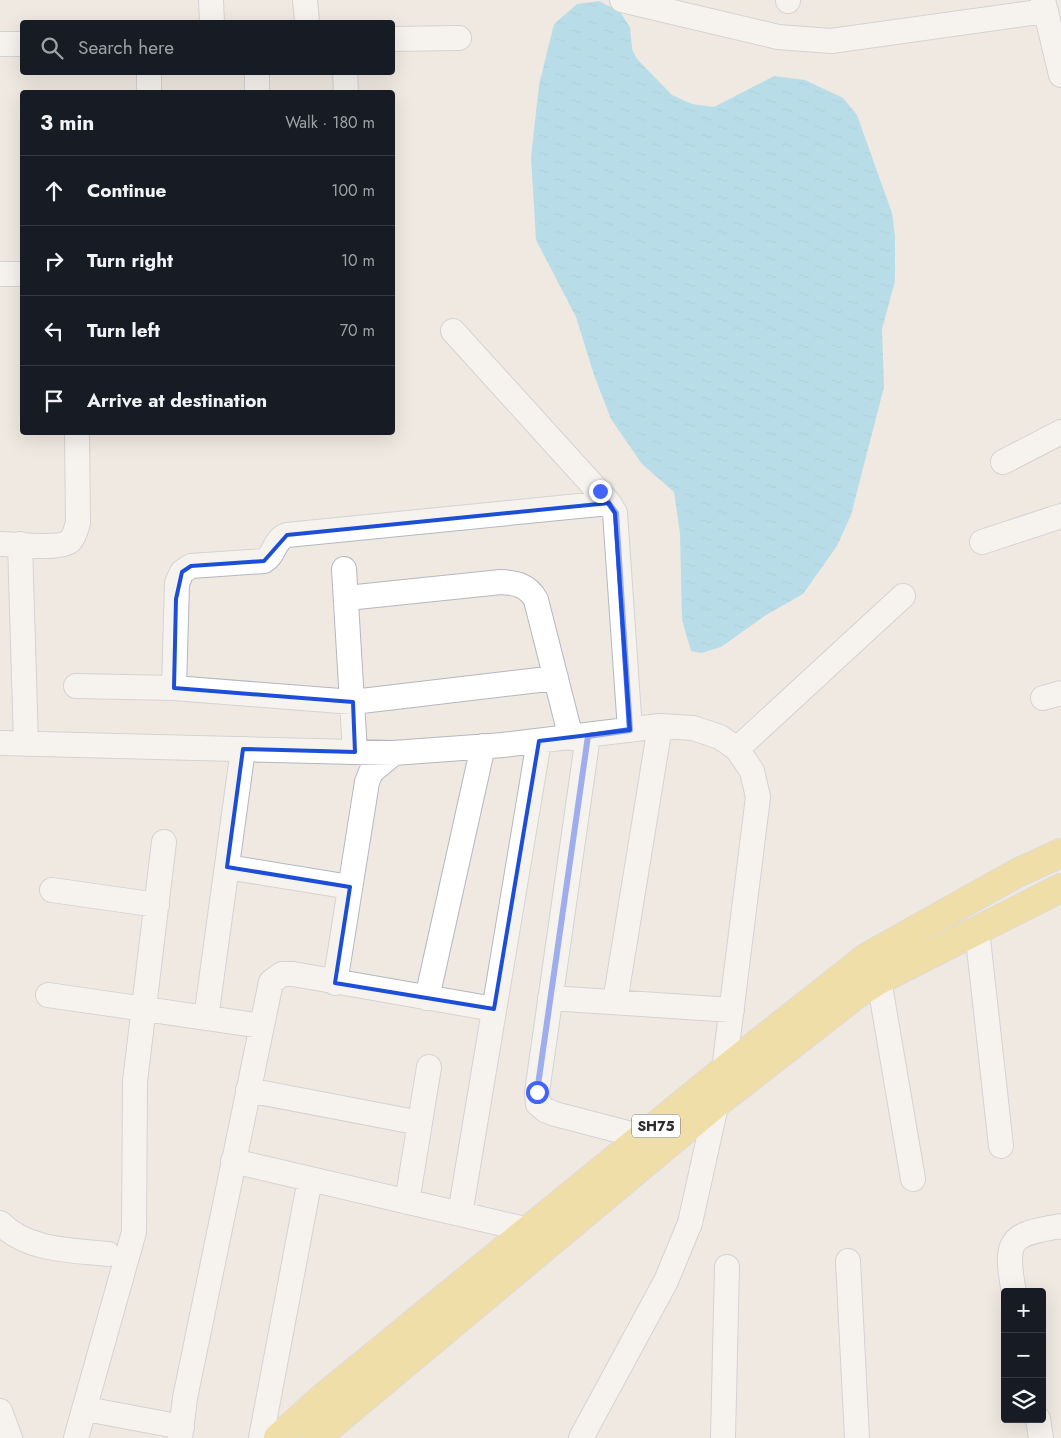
<!DOCTYPE html>
<html lang="en">
<head>
<meta charset="utf-8">
<style>
	body { margin:0; font-family:Jost,sans-serif; background:#242831; color:#f1f3f6 }
	.controls { position:absolute; right:15px; bottom:15px; display:grid; overflow:hidden; border-radius:5px; box-shadow:0 5px 20px #0002 }
	.controls button { width:45px; height:45px; display:grid; place-items:center; padding:0; border:0; border-bottom:1px solid #363941; background:#171b24; color:#f1f3f6; font:25px sans-serif }
	.stop { position:absolute; width:15px; height:15px; margin:-11px; border:4px solid #4264fb; border-radius:50%; background:#fff }
	.stop.end { background:#4264fb; border-color:#fff; box-shadow:0 1px 5px #0008 }
	.list { margin:0; padding:0; list-style:none }
	h2 { display:flex; justify-content:space-between; align-items:center; height:65px; margin:0; padding:0 20px; font-size:21px }
	h2 small { font-size:16px; font-weight:400; color:#9ea1a6 }
	.list li { display:grid; grid-template-columns:32px 1fr auto; gap:15px; align-items:center; box-sizing:border-box; height:70px; padding:0 20px; border-top:1px solid #363941 }
	.list b { display:block; font-size:19px; white-space:nowrap }
	.list em { font-size:16px; font-style:normal; color:#9ea1a6 }
	.icon { flex:none; width:28px; height:28px; fill:none; stroke:currentColor; stroke-width:2; stroke-linecap:round; stroke-linejoin:round }
	.map { position:relative; flex:none; width:1061px; height:1438px; overflow:hidden }
	.search { position:absolute; background:#171b24; box-shadow:0 5px 20px #0002; left:20px; top:20px; width:375px; height:55px; display:flex; align-items:center; gap:12px; box-sizing:border-box; padding:0 18px; border-radius:5px; color:#9ea1a6; font-size:19px }
	.panel { position:absolute; background:#171b24; box-shadow:0 5px 20px #0002; left:20px; top:90px; width:375px; height:345px; border-radius:5px }
	.map>svg:first-child { display:block }
</style>
</head>
<body>
<div class="map">
<svg width="1061" height="1438" viewBox="0 0 1061 1438">
	<defs>
		<pattern id="water-ripples" width="26" height="14" patternUnits="userSpaceOnUse" patternTransform="scale(1.25)"><rect width="26" height="14" fill="#75cff0"/><path d="M2 4q2-2 4 0t4 0M15 11q2-2 4 0t4 0" fill="none" stroke="#66b2ce"/></pattern>
	</defs>
	<rect width="100%" height="100%" fill="#efe9e1"/>
	<path fill="url(#water-ripples)" d="M599 1 620 12 630 27 632 49 637 59 672 95 692 104 714 107 774 76 805 80 843 98 857 115 892 213 895 236V281L882 329 884 387 851 515 837 546 803 594 766 615 721 647 701 653 691 651 682 620 680 533 674 492 642 464 611 419 594 375 576 317 536 240 531 157 539 85 554 24 577 4Z"/>
	<g fill="none" stroke-linecap="round" stroke-linejoin="round">
		<g stroke="#b4b7c1" stroke-width="26">
			<path id="minor" d="M211 0 212 22
				M305 0 307 22
				M622 0 778 37 831 41 1046 11
				M788 0V1
				M1043 0 1061 75
				M392 39 459 38
				M0 44H22
				M149 72V92
				M257 72V92
				M345 72 346 92
				M0 274H22
				M453 331 609 503
				M1003 462 1061 432
				M982 542 1061 516
				M0 544C15 544 60 550 70 541 75 536 76 529 78 523L77 432
				M20 544 26 744
				M344 569 355 752
				M347 598 501 582C516 583 528 585 536 600L571 738
				M76 686 174 688 353 702 556 678
				M174 688 177 583 182 572 191 566 264 561C275 555 274 539 287 535L609 503 615 513 630 730
				M1043 698 1061 693
				M588 736 537 1092 538 1104 545 1110 555 1114 643 1137
				M0 743 394 753 503 745 660 726 693 728 720 737 737 749 752 771 758 797 724 1070 690 1223 666 1281 581 1438
				M737 749 903 596
				M227 867 350 887
				M52 890 157 905
				M977 930 1001 1146
				M879 980 913 1179
				M335 983 367 782 371 772 394 753
				M48 995 262 1026
				M427 998 483 746
				M550 998 732 1010
				M615 1002 660 726
				M206 1018 243 749
				M248 1090 420 1123
				M233 1161 529 1230
				M407 1202 429 1067
				M460 1214 539 741
				M0 1223C28 1251 71 1250 108 1254
				M848 1261 857 1438
				M1014 1292C1004 1240 1009 1234 1061 1226
				M86 1409 182 1427
				M0 1411 10 1438
				M1038 1419 1041 1438
				M76 1438 134 1232 135 1081 164 842
				M180 1438 185 1398 271 982 282 974H293L494 1009
				M261 1438 310 1179
				M723 1438 727 1267"/>
		</g>
		<g stroke="#c9c9c9" stroke-width="30">
			<path id="major" d="M278 1438 320 1400 724 1070 867 957 1017 873 1061 853
				M316 1438 717 1103 857 994 879 980 1061 888"/>
		</g>
		<use href="#minor" stroke="#fff" stroke-width="24"/>
		<use href="#major" stroke="#f2d163" stroke-width="28"/>
	</g>
	<g fill="none" stroke-linecap="round" stroke-linejoin="round">
		<path stroke="#4264fb" stroke-width="6" d="M537 1092 588 736 630 730 616 513 600 491"/>
	</g>
	<path d="M0 0H1061V1438H0ZM609 503 615 513 630 730 539 741 494 1009 335 983 350 887 227 867 243 749 355 752 353 702 174 688 176 599 182 572 191 566 264 561 287 535Z" fill="#efe9e1" fill-opacity=".55" fill-rule="evenodd"/>
	<path fill="none" stroke="#1d4ed8" stroke-width="4" stroke-linejoin="round" d="M609 503 615 513 630 730 539 741 494 1009 335 983 350 887 227 867 243 749 355 752 353 702 174 688 176 599 182 572 191 566 264 561 287 535Z"/>
	<g text-anchor="middle" dominant-baseline="central" stroke-width="4" stroke-linejoin="round" paint-order="stroke">
		<rect fill="#fff" stroke="#6d6d6d" stroke-width="1" x="632" y="1114.5" width="48" height="23" rx="4"/>
		<g font-size="14" font-weight="bold" fill="#2e2e2e">
			<text x="656" y="1126">SH75</text>
		</g>
	</g>
</svg>
<div class="controls">
<button>+</button>
<button>−</button>
<button><svg class="icon" aria-label="layers" viewBox="0 0 24 24"><path d="M12 4l9 5-9 5-9-5zM3 14l9 5 9-5"/></svg></button>
</div>
<div class="stop" style="left:537px;top:1092px"></div>
<div class="stop end" style="left:600px;top:491px"></div>
<div class="search"><svg class="icon" aria-label="search" viewBox="0 0 24 24"><circle cx="10" cy="10" r="6"/><path d="M15 15l6 6"/></svg>Search here</div>
<section class="panel">
<h2>3 min<small>Walk · 180 m</small></h2>
<ul class="list">
<li><svg class="icon" aria-label="ahead" viewBox="0 0 24 24"><path d="M12 20V5M6 11l6-6 6 6"/></svg><div><b>Continue</b></div><em>100 m</em></li>
<li><svg class="icon" aria-label="right" viewBox="0 0 24 24"><path d="M7 20v-9h11M14 6l5 5-5 5"/></svg><div><b>Turn right</b></div><em>10 m</em></li>
<li><svg class="icon" aria-label="left" viewBox="0 0 24 24"><path d="M17 20v-9H6M10 6l-5 5 5 5"/></svg><div><b>Turn left</b></div><em>70 m</em></li>
<li><svg class="icon" aria-label="arrive" viewBox="0 0 24 24"><path d="M6 21V4h12l-3 4 3 4H6"/></svg><div><b>Arrive at destination</b></div></li>
</ul>
</section>
</div>
</body>
</html>
